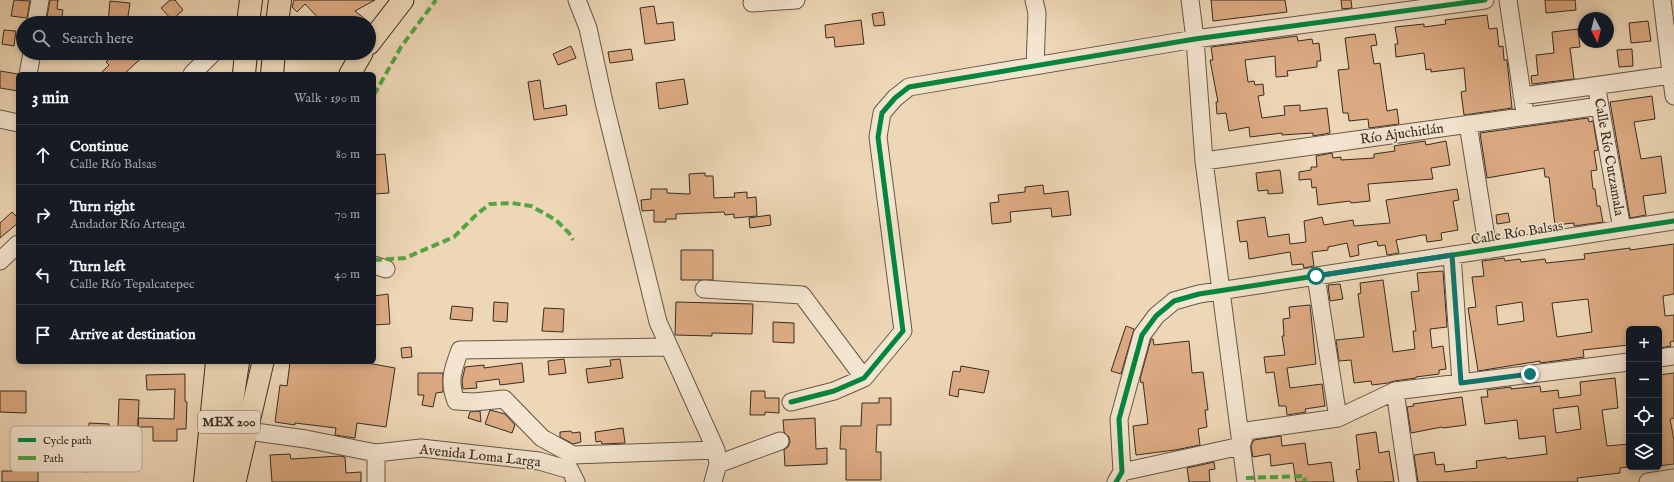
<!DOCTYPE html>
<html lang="en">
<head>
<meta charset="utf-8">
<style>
	body { margin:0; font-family:"IM FELL English",serif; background:#242831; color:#f1f3f6 }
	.controls { position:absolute; right:12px; bottom:12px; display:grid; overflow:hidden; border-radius:6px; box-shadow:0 2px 6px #0003 }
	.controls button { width:36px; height:36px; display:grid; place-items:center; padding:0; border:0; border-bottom:1px solid #363941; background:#171b24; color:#f1f3f6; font:20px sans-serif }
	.compass { position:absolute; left:1578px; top:12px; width:36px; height:36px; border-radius:50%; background:#171b24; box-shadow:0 2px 6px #0003; rotate:173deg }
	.stop { position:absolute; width:12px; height:12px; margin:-9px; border:3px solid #0f766e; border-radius:50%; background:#fff }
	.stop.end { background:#0f766e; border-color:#fff; box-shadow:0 1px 4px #0008 }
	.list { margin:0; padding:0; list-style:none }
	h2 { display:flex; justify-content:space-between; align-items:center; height:52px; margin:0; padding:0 16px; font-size:17px }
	h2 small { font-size:13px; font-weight:400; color:#9ea1a6 }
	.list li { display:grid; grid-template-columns:26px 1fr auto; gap:12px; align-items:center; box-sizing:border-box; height:60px; padding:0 16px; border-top:1px solid #363941 }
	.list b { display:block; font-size:15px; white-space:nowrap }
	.list p { margin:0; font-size:13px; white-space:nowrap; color:#9ea1a6 }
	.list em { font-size:13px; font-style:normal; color:#9ea1a6 }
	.icon { flex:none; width:22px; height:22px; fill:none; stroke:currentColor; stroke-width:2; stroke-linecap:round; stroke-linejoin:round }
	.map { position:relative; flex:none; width:1674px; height:482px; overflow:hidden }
	.search { position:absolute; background:#171b24; box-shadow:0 2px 6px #0003; left:16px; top:16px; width:360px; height:44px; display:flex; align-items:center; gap:10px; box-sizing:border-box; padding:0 14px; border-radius:22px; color:#9ea1a6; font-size:15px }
	.panel { position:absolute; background:#171b24; box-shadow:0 2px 6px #0003; left:16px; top:72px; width:360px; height:292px; border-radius:6px }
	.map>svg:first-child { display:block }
</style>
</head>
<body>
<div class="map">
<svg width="1674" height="482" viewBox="0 0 1674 482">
	<rect width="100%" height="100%" fill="#eed7b6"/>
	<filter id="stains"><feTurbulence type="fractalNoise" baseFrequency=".005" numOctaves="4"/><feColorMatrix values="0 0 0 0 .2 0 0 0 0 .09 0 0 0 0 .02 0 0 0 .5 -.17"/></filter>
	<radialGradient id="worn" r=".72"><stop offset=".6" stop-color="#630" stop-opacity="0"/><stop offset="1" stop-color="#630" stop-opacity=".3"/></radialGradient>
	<path fill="#ddab83" stroke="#372c24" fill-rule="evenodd" d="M14 0 30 1 27 18 11 16Z
		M50 0H58L57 9 63 10 61 23H46Z
		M170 0H175L183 10 172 20 161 8Z
		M294 0H375L355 11 370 23H323L305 4 297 12 292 7Z
		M1211 0H1285L1287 12 1213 21Z
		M1341 0H1351L1352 8 1342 9Z
		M1545 0H1575L1576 10 1546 13Z
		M110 1 130 3 127 23H108Z
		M654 6 657 24 673 22 675 40 645 44 640 8Z
		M883 12 885 25 874 26 872 14Z
		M1487 15 1489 29 1497 28 1499 47 1503 46 1504 60H1507L1512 108 1464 115 1461 92 1466 91 1464 68 1431 72V69L1426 70 1424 53 1396 57 1395 44H1398L1395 27 1424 24V27L1446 24 1445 20Z
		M861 20 864 44 835 47 834 37 826 38 825 25Z
		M1648 21 1651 41 1631 43 1629 23Z
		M1578 29 1580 47 1570 48 1574 79 1532 84 1531 76 1538 75 1536 55 1554 53 1552 32Z
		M4 30 16 31 14 46 2 44Z
		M1375 34 1377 45 1371 46 1374 64 1380 63 1387 111 1397 109 1399 124 1369 128 1368 119 1349 121 1348 113H1343L1338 70 1349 69 1345 38Z
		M1297 36 1298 41 1312 39 1313 44 1319 43 1321 61H1317V67L1287 71 1288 76 1276 77 1275 56 1245 60 1248 82 1254 81 1255 85 1263 84 1264 95 1258 96 1262 118 1285 115 1284 106 1300 105V111L1327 108 1330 133 1313 136V133L1282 135V133L1250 137 1249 127 1229 131 1226 113 1217 114 1216 102H1218L1210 60H1213L1211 47Z
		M571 46 576 58 558 65 553 54Z
		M631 49 633 60 610 63 608 52Z
		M1632 49 1633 66 1619 67 1617 50Z
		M116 53H147L124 74H100L109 65 106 62Z
		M0 71 18 74V91L0 88Z
		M684 79 688 104 659 109 656 83Z
		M540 80 544 109 566 105 567 115 534 120 528 82Z
		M1652 96 1655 119 1634 122 1641 159 1661 156 1666 193 1643 196 1646 215 1630 218 1610 102Z
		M1588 118 1589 122 1593 121 1598 150 1594 151 1597 170 1591 171 1593 189H1595L1597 206H1600L1603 222 1574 226V223L1555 225 1549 177H1545L1544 168 1487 178 1480 133Z
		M1425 141 1426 145 1446 141 1450 165 1431 168 1433 179 1368 184 1370 201 1351 203 1350 201 1318 205 1316 187 1312 188 1311 179 1299 180V172L1311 170V167H1317L1316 156 1332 153 1333 158 1341 157V160L1374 158V154L1395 151 1394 146Z
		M385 154 389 193 374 194V155Z
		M1280 170 1283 193 1268 194V190L1258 191 1256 173Z
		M705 173V176H713L714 198 735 197 734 193 747 192V198L756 197 757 216 734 218V214L725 215 724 212 676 214V219H666V222H654V210L642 211 641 200 651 199V189H667V193L690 194 689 174Z
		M1043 185 1044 194 1068 191 1071 215 1052 217 1051 208 1010 212 1011 222 992 224 990 203 999 202 998 195 1025 192V187Z
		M1457 189 1459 200 1453 201 1458 230 1441 233 1442 240 1427 242 1426 235H1423L1396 240 1399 253 1387 255 1385 245 1378 246 1377 241 1358 245 1359 255 1350 257 1347 243 1328 247V250L1312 252 1314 266 1304 268 1303 264 1292 265 1290 252 1249 259 1247 241 1240 242 1237 221 1265 217 1268 237 1289 234 1290 244 1306 242 1304 221 1322 217 1324 225 1353 220 1354 226 1390 223 1386 200Z
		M12 212 18 218V223L0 238V223Z
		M1508 213 1510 222 1497 224 1496 215Z
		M770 215 771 225 750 228 749 218Z
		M1674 244V294L1663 296 1665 316 1674 315V341L1670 342 1671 346 1659 348V329H1629V345L1583 350 1584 357 1540 363V361L1478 371 1468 308 1476 307 1472 277 1484 276 1482 261 1504 258 1505 261 1520 259 1521 262 1545 259 1546 263 1585 259 1584 254 1630 248V250ZM1588 299 1592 332 1557 337 1552 303ZM1522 302 1524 321 1498 325 1496 306Z
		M681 250H713V280H681Z
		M1443 271 1447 327 1430 329 1432 348 1443 346 1446 369 1439 370V374L1416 377V378L1394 381 1388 383 1372 385 1371 381 1354 383 1351 360 1339 361 1336 340 1364 337 1358 294 1361 293 1360 283 1383 280 1393 352 1415 349 1413 331H1416L1411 292 1419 291 1417 273Z
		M1340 284 1343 299 1330 301 1328 285Z
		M388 294 390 324 374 325V296Z
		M494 302 508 303 507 322 493 321Z
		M676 302 753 304 752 334 712 333V336L675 335Z
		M1310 305 1316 364 1287 368 1290 388 1322 384 1325 406 1305 409 1306 412 1287 415 1286 406H1279L1274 372 1266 373 1264 357 1285 355 1282 336H1284L1283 319 1290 318 1289 307Z
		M452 306 473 308 472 321 450 319Z
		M544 308 564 309 563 332 542 331Z
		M773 322 794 323V343L773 342Z
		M1126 326 1134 329 1121 374 1111 371Z
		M1151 339H1153L1154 345 1189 341 1192 373 1203 372 1208 410H1205L1207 427 1198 429 1200 445 1175 450 1136 455 1133 426 1148 424 1143 382 1141 383 1140 379Z
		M411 347 412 357 402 358 401 348Z
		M564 359 566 373 549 375 548 361Z
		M620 359 623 378 588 383 586 369 611 366 610 360Z
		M290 362H362L395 368 386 427 357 423 355 438 335 435 336 428 295 423V425L275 422 280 385 287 386Z
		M522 363 524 382 500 385 499 379 476 382 477 388 463 389 462 381 465 367 484 365V368Z
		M961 366 989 371 984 393 959 389 958 397 949 395 953 371 960 372Z
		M418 373H443V392L436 393 433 407 422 405 424 395H418Z
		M1674 373V418L1670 419 1674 440V464L1659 466V375Z
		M185 374V401L187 402 186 429H177V441H153V427H138V418L174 419 175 389 147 390 146 375Z
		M1615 378 1618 408 1602 410 1607 446 1629 444V467L1620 468V473L1577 478 1578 482H1418L1414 455 1434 452 1436 465 1444 464 1445 472 1477 468 1476 461 1506 457 1507 459 1547 454 1545 436 1519 439 1517 420 1485 424 1481 397H1488L1487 390 1511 387V389L1540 386 1541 392 1558 390 1559 398 1581 395 1580 382ZM1578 406 1581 429 1556 433 1553 409Z
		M0 391H26V413L0 412Z
		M751 391H765V398H779V413L765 412V415H750Z
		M1462 397 1466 425 1443 428 1442 427 1411 433 1407 407 1414 406 1413 404Z
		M879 398H891V425H877L876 452H881V480H846V449H840L841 426H861L862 403H879Z
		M119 399 139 400 138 426H118Z
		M490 410 505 414 515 425 512 433 485 424Z
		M480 411 481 422 468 418 470 412Z
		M815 418 816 449 827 448V464L785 466 784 450 788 447 790 442 789 437 784 432 783 420Z
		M89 423 109 424 107 452 88 451 87 472 63 470 64 446 87 448Z
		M623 428 625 443 602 444 601 441 596 442 595 432Z
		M571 431 572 433 580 432 581 442 573 444 560 437V432Z
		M1376 432 1379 453 1389 451 1394 482H1358L1356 470 1360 469 1356 435Z
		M1281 436 1282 446 1305 443 1308 465 1331 462 1334 482H1296L1293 463 1271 466 1270 454 1253 457 1251 446 1254 440Z
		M13 440H30L28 470 38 471V482H2V471H12Z
		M290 454 291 459 340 456 345 457 346 473 361 472V482H272L270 455Z
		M1214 462 1215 469 1209 470 1210 482H1189L1187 468Z"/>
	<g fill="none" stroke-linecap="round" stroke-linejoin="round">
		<g stroke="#655748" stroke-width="19">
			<path id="minor" d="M577 0 588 28 604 102 658 322 716 450 718 464 713 482
				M1034 0 1037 13 1035 66
				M1190 0 1195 39 1204 161 1246 482
				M1508 0 1524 107
				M1662 0 1674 96
				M752 3 796 0
				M36 23 40 0
				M28 74 32 53
				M192 74 213 53
				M1598 95 1622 229
				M1522 96 1671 75
				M0 119 18 123
				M1468 124 1488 250
				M1204 161 1600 106
				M1452 255 1461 383
				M0 261 18 244
				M374 265 386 269
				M1316 276 1338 418
				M704 289 802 295 864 378
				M669 347 460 350C453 369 448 381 456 401L474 402 504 399 542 438 573 455 716 450
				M1659 358 1674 356
				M1395 391 1408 482
				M791 402 834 391 864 378 903 331 878 137 882 113 895 98 909 87 1195 39 1485 0
				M247 431 306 439 376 453 421 448 539 461 570 470 576 482
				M376 453V482
				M718 464 780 441
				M1122 472 1241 446 1246 431 1338 418 1395 391 1629 362
				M1116 482 1122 472 1119 419 1142 335 1156 316 1174 301 1199 294 1674 221
				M1648 482 1674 478"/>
		</g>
		<g stroke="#372c24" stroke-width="23">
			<path id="major" d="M369 44 403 0
				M350 74 362 53
				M235 482 263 362"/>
		</g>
		<g stroke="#372c24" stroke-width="24">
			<path id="highway" d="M248 23 251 0
				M277 23 280 0
				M244 74 246 53
				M272 74 274 53
				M205 482 217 362
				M220 482 238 362"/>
		</g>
		<use href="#minor" stroke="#f4e5d0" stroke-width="17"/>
		<use href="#major" stroke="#eed7b6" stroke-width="21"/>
		<use href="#highway" stroke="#eed7b6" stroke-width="22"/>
		<path stroke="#53a442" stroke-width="4" stroke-dasharray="8 4" stroke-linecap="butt" d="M374 95 401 47 436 0
			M374 260 405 258 454 237 477 214 490 204 512 203 531 206 556 220 569 233 573 240
			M1246 478 1304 476 1305 482"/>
		<g stroke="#f4e5d0" stroke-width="8">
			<path id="cycleway" d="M791 402 834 391 864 378 903 331 878 137 882 113 895 98 909 87 1195 39 1485 0
				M1116 482 1122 472 1119 419 1142 335 1156 316 1174 301 1199 294 1674 221"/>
		</g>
		<use href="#cycleway" stroke="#00873e" stroke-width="5"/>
	</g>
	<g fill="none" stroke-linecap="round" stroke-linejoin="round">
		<path stroke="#0f766e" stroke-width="5" d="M1316 276 1452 255 1461 383 1530 374"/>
	</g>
	<g text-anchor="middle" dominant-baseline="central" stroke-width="3.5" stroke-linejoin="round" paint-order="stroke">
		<rect fill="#f4e5d0" stroke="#706458" stroke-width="1" x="198" y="411" width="62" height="22" rx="3"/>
		<g font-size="13" font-weight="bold" fill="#372c24">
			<text x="229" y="422">MEX 200</text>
		</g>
		<g font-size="14" fill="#372c24" stroke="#f4e5d0">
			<text transform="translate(1402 134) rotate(-8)">Río Ajuchitlán</text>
			<text transform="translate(1609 157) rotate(80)">Calle Río Cutzamala</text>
			<text transform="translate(1517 233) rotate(-9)">Calle Río Balsas</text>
			<text transform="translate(480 456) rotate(6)">Avenida Loma Larga</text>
		</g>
	</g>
	<rect x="10" y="426" width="132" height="46" rx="6" fill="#f4e5d0" stroke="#bbae9c" stroke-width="1"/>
	<rect x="18" y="438" width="18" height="4" fill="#00873e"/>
	<rect x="18" y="456" width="18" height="4" fill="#53a442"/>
	<g font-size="11" fill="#372c24">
		<text x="43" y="444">Cycle path</text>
		<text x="43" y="462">Path</text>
	</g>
	<rect width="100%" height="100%" filter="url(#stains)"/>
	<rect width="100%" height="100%" fill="url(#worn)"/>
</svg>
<div class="controls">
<button>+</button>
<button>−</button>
<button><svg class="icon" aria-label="locate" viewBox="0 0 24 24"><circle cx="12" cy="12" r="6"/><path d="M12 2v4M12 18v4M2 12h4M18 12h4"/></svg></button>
<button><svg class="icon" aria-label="layers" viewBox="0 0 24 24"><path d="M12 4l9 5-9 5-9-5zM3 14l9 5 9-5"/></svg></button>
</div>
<svg class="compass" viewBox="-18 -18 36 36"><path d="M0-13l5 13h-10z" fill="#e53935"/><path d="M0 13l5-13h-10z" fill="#9ea1a6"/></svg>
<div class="stop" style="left:1316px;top:276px"></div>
<div class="stop end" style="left:1530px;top:374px"></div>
<div class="search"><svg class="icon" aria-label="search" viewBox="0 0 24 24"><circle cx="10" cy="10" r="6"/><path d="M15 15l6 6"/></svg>Search here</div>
<section class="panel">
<h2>3 min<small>Walk · 190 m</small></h2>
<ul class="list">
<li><svg class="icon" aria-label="ahead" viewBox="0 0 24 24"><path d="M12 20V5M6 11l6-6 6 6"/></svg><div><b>Continue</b><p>Calle Río Balsas</p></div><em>80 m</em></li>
<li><svg class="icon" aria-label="right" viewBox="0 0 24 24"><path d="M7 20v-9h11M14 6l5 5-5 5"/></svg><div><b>Turn right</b><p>Andador Río Arteaga</p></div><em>70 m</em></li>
<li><svg class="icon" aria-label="left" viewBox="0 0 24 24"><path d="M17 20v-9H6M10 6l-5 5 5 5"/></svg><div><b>Turn left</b><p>Calle Río Tepalcatepec</p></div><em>40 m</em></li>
<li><svg class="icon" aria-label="arrive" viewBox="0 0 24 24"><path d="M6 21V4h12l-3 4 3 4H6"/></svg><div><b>Arrive at destination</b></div></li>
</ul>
</section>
</div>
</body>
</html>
